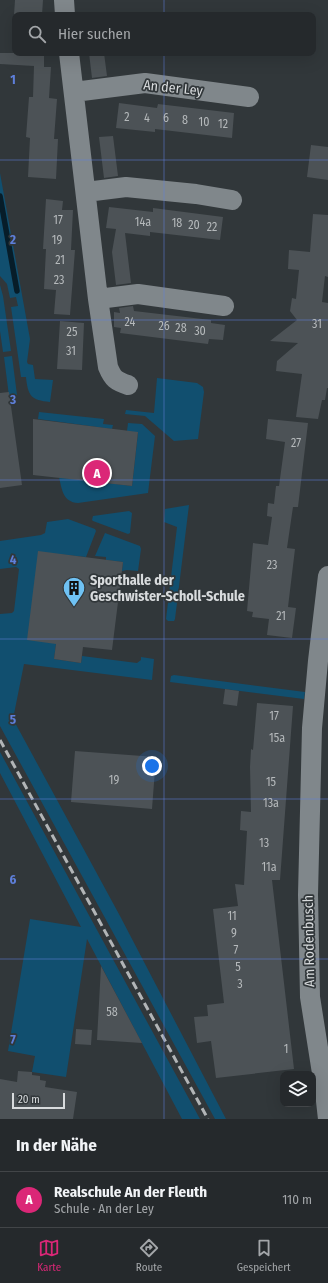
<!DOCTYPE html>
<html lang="de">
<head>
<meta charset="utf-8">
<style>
	body { margin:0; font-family:"Fira Sans Condensed",sans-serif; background:#2d3134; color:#f1f3f6 }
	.controls { position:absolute; right:12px; bottom:12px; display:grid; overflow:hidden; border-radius:8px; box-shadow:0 4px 16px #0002 }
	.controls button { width:36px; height:36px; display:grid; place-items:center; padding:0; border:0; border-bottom:1px solid #424548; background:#25292c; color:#f1f3f6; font:20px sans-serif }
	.scale { position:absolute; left:12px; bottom:10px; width:53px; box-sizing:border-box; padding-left:4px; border:2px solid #d8dbdd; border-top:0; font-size:11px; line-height:14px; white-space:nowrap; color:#d8dbdd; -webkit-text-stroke:3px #31373a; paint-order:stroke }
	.you { position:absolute; left:152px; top:766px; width:14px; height:14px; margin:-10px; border:3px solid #fff; border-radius:50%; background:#1a73e8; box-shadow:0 0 0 6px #1a73e833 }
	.badge { display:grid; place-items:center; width:26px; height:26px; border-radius:50%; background:#db2777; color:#fff; font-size:13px; font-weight:700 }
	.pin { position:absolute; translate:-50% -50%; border:2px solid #fff; box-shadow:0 1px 4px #0006 }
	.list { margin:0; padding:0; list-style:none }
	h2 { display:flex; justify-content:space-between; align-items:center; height:52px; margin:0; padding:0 16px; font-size:17px }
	h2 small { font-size:13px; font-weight:400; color:#a3a6a9 }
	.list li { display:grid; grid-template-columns:26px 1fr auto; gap:12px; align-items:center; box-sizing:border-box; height:56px; padding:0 16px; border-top:1px solid #424548 }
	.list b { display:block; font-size:15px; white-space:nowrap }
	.list p { margin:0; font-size:13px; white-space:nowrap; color:#a3a6a9 }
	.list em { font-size:13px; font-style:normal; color:#a3a6a9 }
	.icon { flex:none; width:22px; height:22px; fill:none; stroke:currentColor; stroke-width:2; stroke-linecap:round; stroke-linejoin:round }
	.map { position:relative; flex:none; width:328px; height:1119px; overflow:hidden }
	.search { position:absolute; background:#25292c; box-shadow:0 4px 16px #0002; left:12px; right:12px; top:12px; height:44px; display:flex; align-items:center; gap:10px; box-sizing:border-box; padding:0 14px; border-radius:8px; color:#a3a6a9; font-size:15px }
	.sheet { height:108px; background:#25292c }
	nav { display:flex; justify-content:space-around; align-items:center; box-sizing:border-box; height:56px; border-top:1px solid #424548; background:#25292c; font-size:11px; color:#a3a6a9 }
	nav a { display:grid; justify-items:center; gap:2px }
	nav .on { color:#db2777 }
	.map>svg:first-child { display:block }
</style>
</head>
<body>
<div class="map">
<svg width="328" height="1119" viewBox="0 0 328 1119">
	<rect width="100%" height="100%" fill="#31373a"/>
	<path fill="#114f6f" d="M0 173 30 339 27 362 28 364 33 365 35 379 53 380 50 402C31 400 28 396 26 377H21L11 307 18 306 16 297 10 298 7 284 0 276Z
		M0 285 3 296 11 351 3 352 0 331Z
		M12 356 17 395 9 396 4 357Z
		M157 378 197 383 203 387 204 392 198 439 174 441 145 416 125 414 126 410 154 413Z
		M39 412 104 419 103 424 113 425 112 429 38 419Z
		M128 423 142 424 155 436 148 493 78 503C63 502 62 490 59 477L132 486 138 433 127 431Z
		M189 505 175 619 174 621H168L166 619 177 527 164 522 165 509Z
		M129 511 132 513 130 533 128 534 93 521 92 520 93 516Z
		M68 519 95 529 96 531 86 557 38 552 56 644 54 659 81 663 82 656 137 663 141 660V657L154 659 152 680 24 664 13 719 120 916 226 1119H215L0 726V614L12 613 14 611 19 569 16 567 0 569V541L41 535 45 533 47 522Z
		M105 533 140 546 141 549 138 571 127 570 122 571 123 562 106 560V557L95 556Z
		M174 675 305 692 304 699 170 682 171 676Z
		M0 752 200 1119H182L87 939 66 1077 32 1072 35 1056 8 1051 30 919 81 927 0 773Z"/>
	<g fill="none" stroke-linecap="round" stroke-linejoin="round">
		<path stroke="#071d29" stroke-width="5.5" d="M0 196 17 291"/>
	</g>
	<path fill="#4c5256" d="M15 0H43L42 15H14Z
		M0 53H44V67H51L49 98 57 99 54 139H58L56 179 28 177 30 138 26 137 29 97H33L34 66 0 64Z
		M89 53H104L107 76 92 78Z
		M119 103 157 108 158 104 234 113 232 138 155 129V132L116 128Z
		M113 136 118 176 104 178 99 137Z
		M311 145 328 147V180L307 177Z
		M46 199 63 201 62 210H73L71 250H75L70 315 54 314 56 290 44 289 46 249H43Z
		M109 207 153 212V208L223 217 220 240 150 232V236L125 233 131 283 116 285 112 252 116 229 106 228Z
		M313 214 328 215V277L325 276 322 302 328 303V388H327L325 400H322L318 419 296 417 302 374 276 371 277 361 298 343 270 341 297 320 290 311 292 298 296 299 299 270 288 269 289 250 310 252Z
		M133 306 134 311 211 320V323L225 325 223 340 209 339 208 344 120 333 121 328 114 327V312L120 313 119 308Z
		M60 321 84 323 82 370 57 369Z
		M9 392 22 485 0 488V393Z
		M33 419 138 432 132 486 33 475Z
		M268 419 308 423 298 507H293L287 548 295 549 288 607 296 608 292 638 267 635 269 619 252 617 253 612 247 611 253 543 268 545 272 517 267 516 268 503 274 504 276 486H279L285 442 266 439Z
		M38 551 123 562 112 650 83 647 81 663 54 659 56 644 27 640Z
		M225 689 239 691 237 706 223 704Z
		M257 703 293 706 280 880H272L294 1069 216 1078 211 1041 197 1043 194 1017 208 1016 207 1005 224 1003 213 909 238 906 235 884 244 885 247 831 240 830 241 811 251 812 250 767 251 749 253 750Z
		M75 751 156 757 152 809 71 802Z
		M101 966 142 1043 97 1040Z
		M76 1029 92 1030 91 1045 75 1044Z
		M18 1071 32 1072V1075L40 1076V1080L46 1081 45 1087 77 1092 73 1119H0V1079L17 1082Z"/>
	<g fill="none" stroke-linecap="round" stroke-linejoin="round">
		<path stroke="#80878b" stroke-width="20" d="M64 0 65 15
			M69 53 98 299 108 367C113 379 116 381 128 385
			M74 92 145 83 249 97
			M86 192 126 187 196 194 232 200
			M98 299 138 294 224 306
			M328 1119 325 1092 310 997 308 895 312 728 318 661 328 576"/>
		<path stroke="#b2b5b7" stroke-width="3" stroke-dasharray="8 4" stroke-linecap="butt" d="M0 740 208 1119"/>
	</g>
	<path fill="none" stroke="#5e7fda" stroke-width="1" stroke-opacity="0.55" d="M164 0V15M164 53V1119M0 160H328M0 320H328M0 480H328M0 639H328M0 799H328M0 959H328"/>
	<defs>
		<g id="building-pin" transform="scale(1.15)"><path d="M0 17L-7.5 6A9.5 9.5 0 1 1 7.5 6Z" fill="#6fc2f4" stroke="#31373a"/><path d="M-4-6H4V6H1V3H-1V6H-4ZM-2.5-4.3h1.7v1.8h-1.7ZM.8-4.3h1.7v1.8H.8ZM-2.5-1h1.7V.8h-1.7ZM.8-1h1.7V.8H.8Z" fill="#111"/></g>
	</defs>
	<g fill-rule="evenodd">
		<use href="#building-pin" x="74" y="588"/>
	</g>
	<g text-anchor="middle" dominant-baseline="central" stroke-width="3.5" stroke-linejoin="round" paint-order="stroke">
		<g font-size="12" fill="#b5b9bb">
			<text x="127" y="117">2</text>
			<text x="147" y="118">4</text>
			<text x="166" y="118">6</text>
			<text x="185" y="120">8</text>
			<text x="204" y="122">10</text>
			<text x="223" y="124">12</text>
			<text x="58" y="220">17</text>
			<text x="143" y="222">14a</text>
			<text x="177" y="223">18</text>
			<text x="194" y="225">20</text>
			<text x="212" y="227">22</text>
			<text x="57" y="240">19</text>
			<text x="60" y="260">21</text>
			<text x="59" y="280">23</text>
			<text x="130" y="322">24</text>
			<text x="317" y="324">31</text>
			<text x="164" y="326">26</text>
			<text x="181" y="328">28</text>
			<text x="200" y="331">30</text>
			<text x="72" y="332">25</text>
			<text x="71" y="351">31</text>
			<text x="296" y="443">27</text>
			<text x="272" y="565">23</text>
			<text x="281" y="616">21</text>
			<text x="274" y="716">17</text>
			<text x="277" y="738">15a</text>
			<text x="114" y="780">19</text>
			<text x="271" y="782">15</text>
			<text x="271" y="803">13a</text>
			<text x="264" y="843">13</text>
			<text x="269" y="867">11a</text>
			<text x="232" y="916">11</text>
			<text x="234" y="933">9</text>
			<text x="236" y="950">7</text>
			<text x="238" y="967">5</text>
			<text x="240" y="984">3</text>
			<text x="112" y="1012">58</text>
			<text x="286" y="1049">1</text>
		</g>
		<g font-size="14" fill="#d8dbdd" stroke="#31373a">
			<text transform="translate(173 88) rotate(6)">An der Ley</text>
			<text transform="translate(309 941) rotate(-91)">Am Rodenbusch</text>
		</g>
		<g font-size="14" font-weight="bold" fill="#d8dbdd" stroke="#31373a" text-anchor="start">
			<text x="90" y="580">Sporthalle der<tspan x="90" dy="16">Geschwister-Scholl-Schule</tspan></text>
		</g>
	</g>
	<g font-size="13" text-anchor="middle" font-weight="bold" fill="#5e7fda" stroke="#31373a" stroke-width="3.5" stroke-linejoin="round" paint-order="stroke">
		<text x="13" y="84">1</text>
		<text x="13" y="244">2</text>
		<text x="13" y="404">3</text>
		<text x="13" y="564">4</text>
		<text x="13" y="724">5</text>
		<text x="13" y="884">6</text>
		<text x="13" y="1044">7</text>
	</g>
</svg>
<div class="controls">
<button><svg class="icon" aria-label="layers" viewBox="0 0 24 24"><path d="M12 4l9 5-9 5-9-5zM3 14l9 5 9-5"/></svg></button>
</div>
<div class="scale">20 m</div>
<div class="you"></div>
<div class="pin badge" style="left:97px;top:473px">A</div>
<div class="search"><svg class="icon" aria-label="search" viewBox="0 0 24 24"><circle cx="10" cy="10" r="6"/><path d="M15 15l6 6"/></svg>Hier suchen</div>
</div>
<section class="sheet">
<h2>In der Nähe<small></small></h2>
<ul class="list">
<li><span class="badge">A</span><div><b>Realschule An der Fleuth</b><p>Schule · An der Ley</p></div><em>110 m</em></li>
</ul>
</section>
<nav>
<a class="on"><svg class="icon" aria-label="map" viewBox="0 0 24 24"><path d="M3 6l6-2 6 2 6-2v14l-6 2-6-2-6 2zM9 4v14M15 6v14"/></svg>Karte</a>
<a><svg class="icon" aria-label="directions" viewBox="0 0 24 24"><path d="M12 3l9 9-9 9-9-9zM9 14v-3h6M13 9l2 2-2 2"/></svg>Route</a>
<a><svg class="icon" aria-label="saved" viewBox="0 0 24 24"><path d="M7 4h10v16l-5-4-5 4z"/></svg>Gespeichert</a>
</nav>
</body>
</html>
